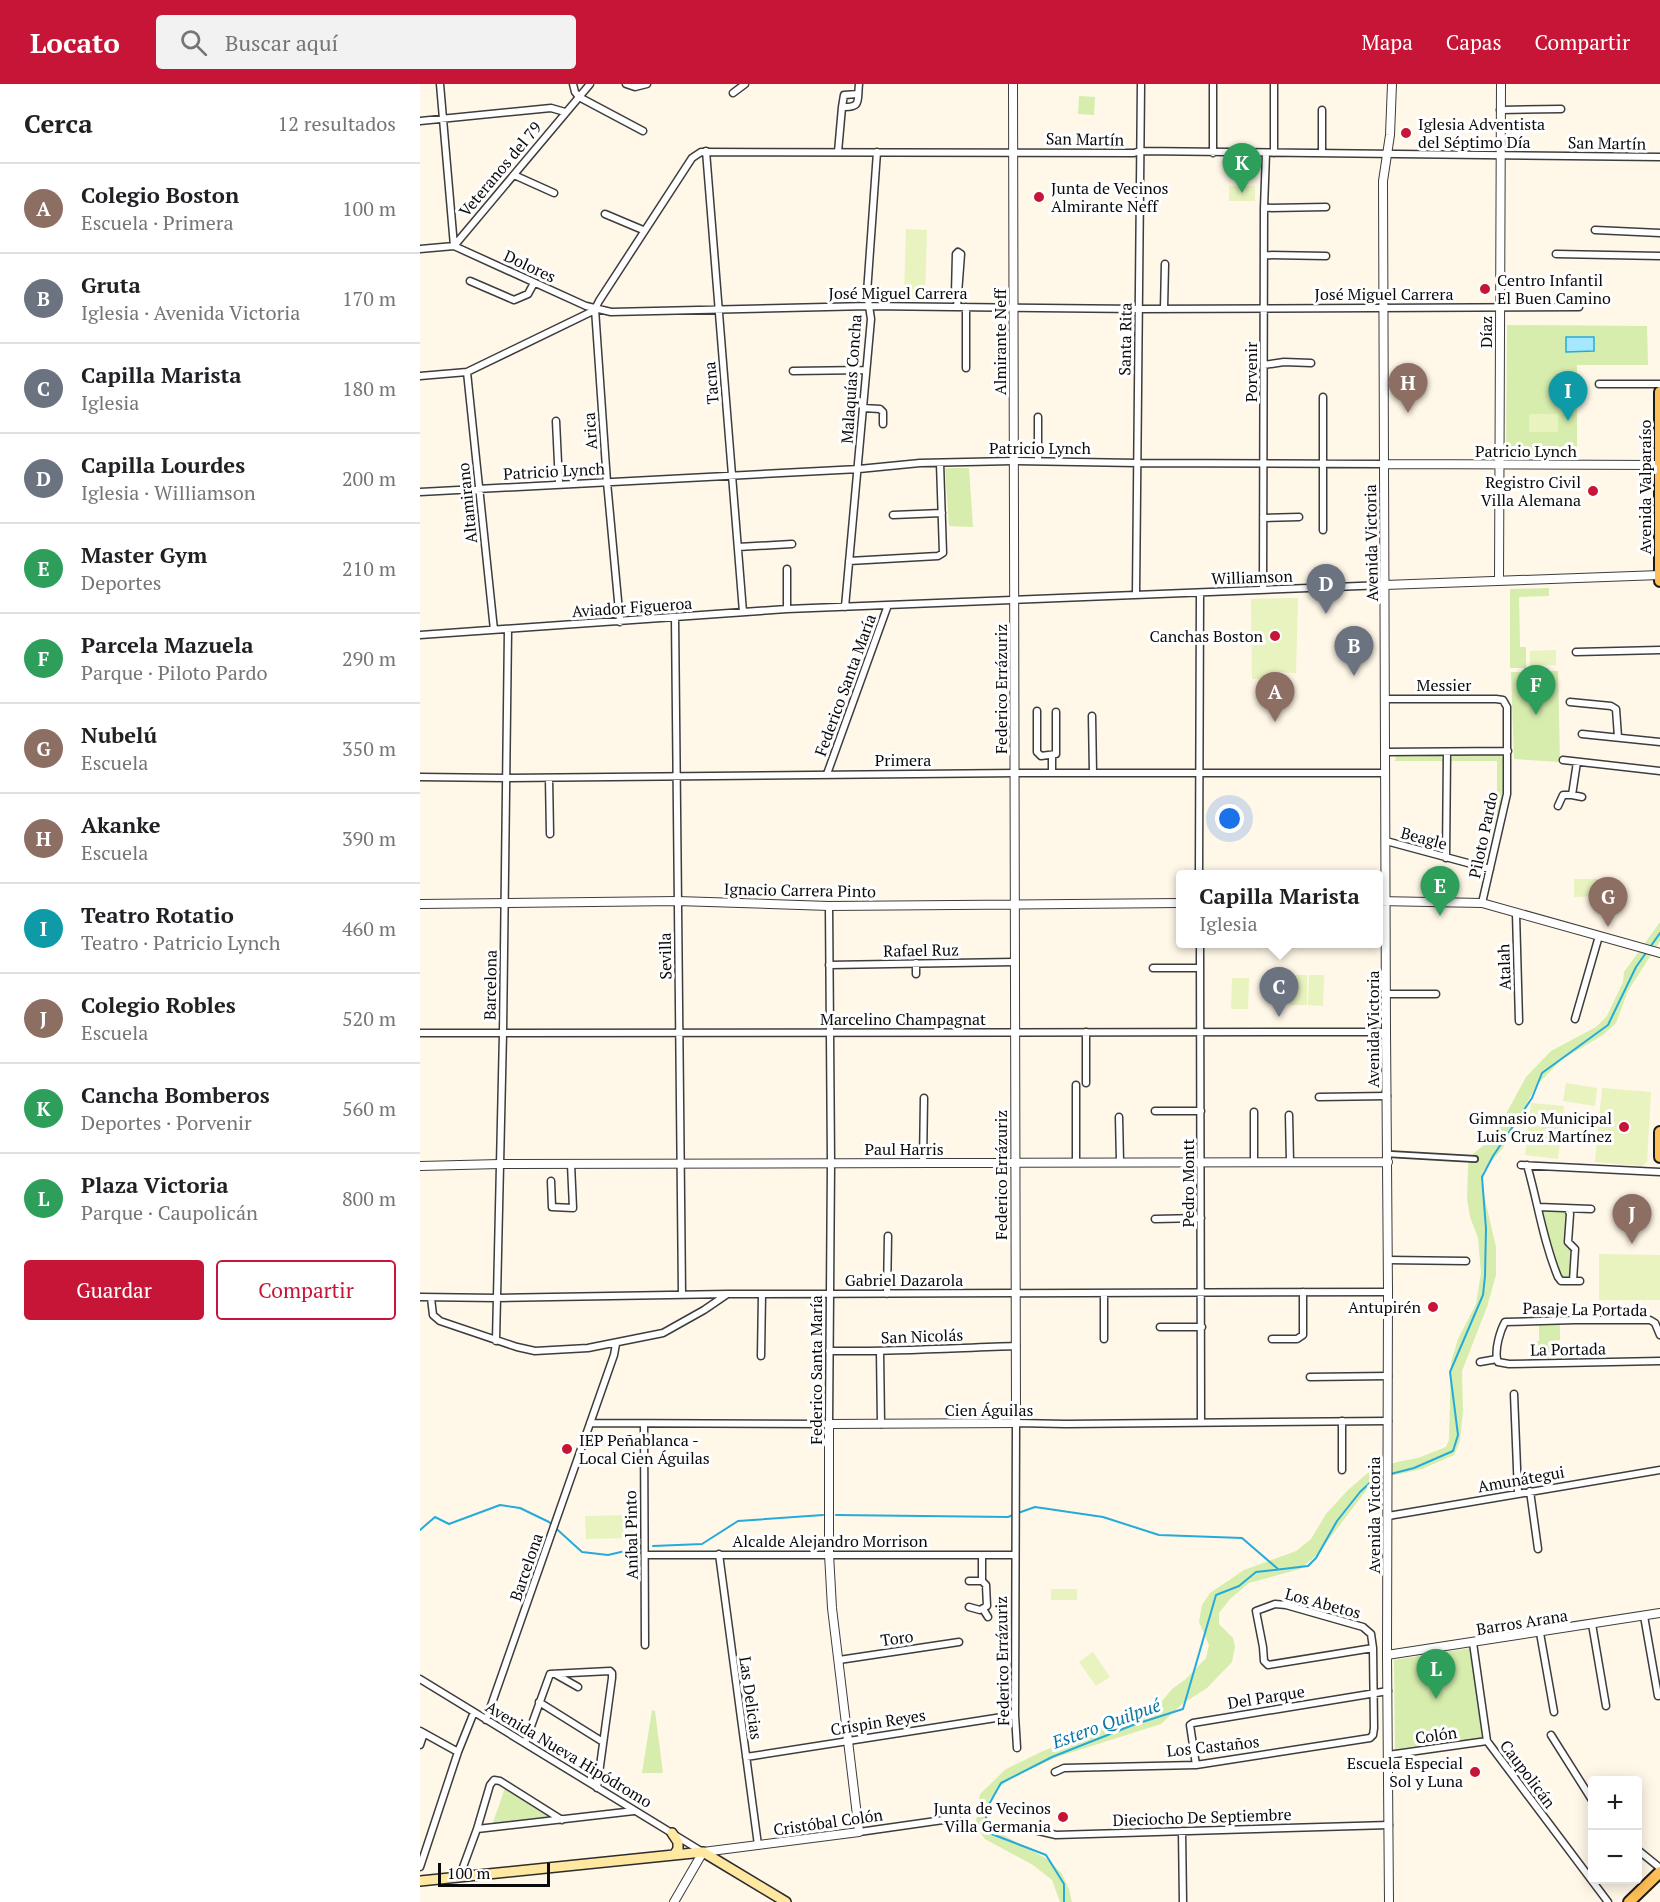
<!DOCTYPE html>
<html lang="es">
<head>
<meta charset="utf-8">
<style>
	body { margin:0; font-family:"PT Serif",serif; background:#f2f2f2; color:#202124 }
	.controls { position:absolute; right:18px; bottom:18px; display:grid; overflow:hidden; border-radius:6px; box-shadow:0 3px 15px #0003 }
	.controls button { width:54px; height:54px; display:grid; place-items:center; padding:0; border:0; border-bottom:2px solid #e0e0e0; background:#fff; color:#202124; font:30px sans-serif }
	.scale { position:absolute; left:18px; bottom:15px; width:112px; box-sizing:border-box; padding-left:6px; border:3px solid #0a0a0a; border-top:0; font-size:16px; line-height:21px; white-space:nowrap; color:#0a0a0a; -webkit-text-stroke:4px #fff; paint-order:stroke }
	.you { position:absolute; left:810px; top:735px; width:21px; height:21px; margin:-15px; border:4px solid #fff; border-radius:50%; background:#1a73e8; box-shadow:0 0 0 9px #1a73e833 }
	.badge { display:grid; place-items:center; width:39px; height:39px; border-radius:50%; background:#c61536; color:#fff; font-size:20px; font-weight:700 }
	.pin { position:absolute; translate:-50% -50px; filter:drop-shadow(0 2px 3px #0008) }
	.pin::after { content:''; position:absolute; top:32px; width:21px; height:18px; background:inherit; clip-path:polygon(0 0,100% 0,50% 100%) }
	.popup { position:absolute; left:756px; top:786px; width:207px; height:78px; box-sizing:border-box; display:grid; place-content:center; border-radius:6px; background:#fff; filter:drop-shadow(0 2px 4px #0005); font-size:20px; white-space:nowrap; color:#757577 }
	.popup b { font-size:22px; color:#202124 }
	.popup::after { content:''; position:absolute; left:50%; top:100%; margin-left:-12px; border:12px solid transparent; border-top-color:#fff }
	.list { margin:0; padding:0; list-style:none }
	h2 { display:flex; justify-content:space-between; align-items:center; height:78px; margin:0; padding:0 24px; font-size:26px }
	h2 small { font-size:20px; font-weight:400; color:#757577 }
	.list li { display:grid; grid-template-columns:39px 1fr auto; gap:18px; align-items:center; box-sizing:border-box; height:90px; padding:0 24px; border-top:2px solid #e0e0e0 }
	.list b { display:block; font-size:22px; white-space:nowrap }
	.list p { margin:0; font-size:20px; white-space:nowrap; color:#757577 }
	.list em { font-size:20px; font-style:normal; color:#757577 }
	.actions { display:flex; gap:12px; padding:18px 24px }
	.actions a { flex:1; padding:14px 0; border:2px solid #c61536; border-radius:6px; text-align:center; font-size:21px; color:#c61536 }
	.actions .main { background:#c61536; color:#fff }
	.icon { flex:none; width:33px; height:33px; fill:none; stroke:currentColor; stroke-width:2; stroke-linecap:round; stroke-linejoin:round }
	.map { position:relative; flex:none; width:1240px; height:1818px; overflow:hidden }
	header { display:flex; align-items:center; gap:36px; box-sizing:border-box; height:84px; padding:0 30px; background:#c61536; color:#fff }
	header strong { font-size:28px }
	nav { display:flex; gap:33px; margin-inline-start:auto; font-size:21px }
	.search { width:420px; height:54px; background:#f2f2f2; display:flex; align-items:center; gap:15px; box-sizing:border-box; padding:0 21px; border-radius:6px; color:#757577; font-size:22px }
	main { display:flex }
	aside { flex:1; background:#fff }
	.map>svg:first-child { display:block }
</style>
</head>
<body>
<header>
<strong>Locato</strong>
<div class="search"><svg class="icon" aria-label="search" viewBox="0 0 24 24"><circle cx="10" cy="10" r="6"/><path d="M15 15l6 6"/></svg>Buscar aquí</div>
<nav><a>Mapa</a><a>Capas</a><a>Compartir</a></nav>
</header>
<main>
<aside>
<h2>Cerca<small>12 resultados</small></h2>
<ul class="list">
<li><span class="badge" style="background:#8d6e63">A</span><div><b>Colegio Boston</b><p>Escuela · Primera</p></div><em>100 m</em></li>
<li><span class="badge" style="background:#6b7280">B</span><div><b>Gruta</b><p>Iglesia · Avenida Victoria</p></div><em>170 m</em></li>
<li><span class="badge" style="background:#6b7280">C</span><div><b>Capilla Marista</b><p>Iglesia</p></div><em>180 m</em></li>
<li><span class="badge" style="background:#6b7280">D</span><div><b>Capilla Lourdes</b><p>Iglesia · Williamson</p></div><em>200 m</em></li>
<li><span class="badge" style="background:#2e9e5b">E</span><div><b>Master Gym</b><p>Deportes</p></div><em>210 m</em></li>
<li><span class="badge" style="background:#2e9e5b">F</span><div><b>Parcela Mazuela</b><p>Parque · Piloto Pardo</p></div><em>290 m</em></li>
<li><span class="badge" style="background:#8d6e63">G</span><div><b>Nubelú</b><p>Escuela</p></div><em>350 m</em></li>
<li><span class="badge" style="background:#8d6e63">H</span><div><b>Akanke</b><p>Escuela</p></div><em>390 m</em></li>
<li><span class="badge" style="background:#0f9aa8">I</span><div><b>Teatro Rotatio</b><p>Teatro · Patricio Lynch</p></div><em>460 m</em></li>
<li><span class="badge" style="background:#8d6e63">J</span><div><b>Colegio Robles</b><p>Escuela</p></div><em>520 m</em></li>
<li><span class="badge" style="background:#2e9e5b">K</span><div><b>Cancha Bomberos</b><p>Deportes · Porvenir</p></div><em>560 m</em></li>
<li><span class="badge" style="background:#2e9e5b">L</span><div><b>Plaza Victoria</b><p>Parque · Caupolicán</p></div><em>800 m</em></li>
</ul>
<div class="actions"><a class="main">Guardar</a><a>Compartir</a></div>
</aside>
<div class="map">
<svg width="1240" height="1818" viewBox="0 0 1240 1818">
	<rect width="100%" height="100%" fill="#fff7e7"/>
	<path fill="#d7edad" d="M659 12 675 13 674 31 658 30Z
		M1087 241 1227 242 1228 281H1157V374H1089L1086 372Z
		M525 384H549L553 443 529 442Z
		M1129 504V512L1099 513 1100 563H1106V584H1090V505Z
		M1138 587 1140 678 1094 675 1091 588Z
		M1020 671 1023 677H975L976 672Z
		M1033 671H1080L1084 675V711L1077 739V677H1030Z
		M1240 838V857L1208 907 1196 939 1183 951 1141 976 1116 1002 1083 1064 1063 1087 1061 1098 1076 1163V1191L1067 1223 1042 1287 1043 1327 1040 1357 1034 1371 1002 1385 961 1394 951 1400 897 1471 880 1485 829 1499 810 1515 799 1529V1540L813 1554 815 1562 812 1578 787 1604 762 1620 741 1640 637 1673 593 1693 581 1702 569 1716 568 1735 574 1746 629 1776 642 1790 649 1805 652 1818H640L632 1796 613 1781 565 1755 559 1747 556 1738 560 1710 586 1685 623 1667 738 1622 752 1605 766 1595 786 1574 789 1561 779 1538 782 1521 790 1509 824 1486 876 1467 891 1455 906 1430 928 1406 950 1387 977 1378 998 1374 1026 1363 1029 1356 1031 1278 1038 1255 1056 1220 1061 1189 1058 1154 1050 1133 1047 1115 1048 1081 1051 1072 1074 1052 1106 993 1131 967 1176 943 1187 932 1203 898 1204 888Z
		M1122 1125 1146 1127 1148 1131 1146 1158 1148 1162 1153 1166 1152 1191 1150 1194 1139 1192 1126 1155Z
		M1140 1240V1256L1130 1257V1274H1113L1114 1258 1119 1257V1241Z
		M1051 1564 1062 1654 975 1665 974 1576Z
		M232 1626 235 1627 243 1689H222Z
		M85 1704 131 1733 72 1741Z"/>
	<path fill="#e8f3c0" d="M809 102H835V117H809Z
		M486 145 507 146 505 214 484 213Z
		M1109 330H1138V348H1109Z
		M878 514 876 589 855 588 854 595H832L831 515Z
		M1136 566V581L1110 582V567Z
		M1154 795H1181L1182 812 1154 813Z
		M871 891H887V921H870Z
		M889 891H904L903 922 888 921Z
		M812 894H829L828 925H811Z
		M1146 999 1177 1004 1175 1022 1143 1017Z
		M1182 1004 1231 1008 1227 1078 1222 1082 1175 1078Z
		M1111 1019 1144 1022 1138 1075 1105 1071Z
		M1179 1170 1240 1171V1216H1179Z
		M213 1431V1454L166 1455 165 1432Z
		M631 1505H657V1516H631Z
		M673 1568 690 1593 676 1602 659 1578Z"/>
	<path fill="#a5e8fd" stroke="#25abdb" stroke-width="1.5" d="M1146 253H1174V267L1146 268Z"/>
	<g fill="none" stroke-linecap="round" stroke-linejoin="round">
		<path stroke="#25abdb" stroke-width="2" d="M598 1429 615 1423 683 1433 739 1451 822 1454 858 1485
			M416 1431 588 1433 593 1431
			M0 1446 15 1433 29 1440 80 1421 100 1424 129 1438 162 1468 188 1471 218 1464
			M233 1462 282 1460 318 1437 403 1431
			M644 1818V1800L626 1771 569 1749 566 1733 568 1722 581 1699 632 1673 713 1641 763 1625 796 1511 819 1502 836 1488 888 1482 896 1474 917 1437 940 1408 955 1394 994 1384 1033 1367 1038 1351 1030 1288 1063 1211 1065 1192 1066 1145 1062 1093 1073 1072 1112 1014 1122 989 1188 941 1216 883 1240 849"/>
		<g stroke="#3d3d3d" stroke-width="8">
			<path id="pedestrian" d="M968 1070 1055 1075"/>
		</g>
		<g stroke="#3d3d3d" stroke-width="9">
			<path id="minor" d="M20 0 34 162
				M153 0 155 8 159 13 223 47
				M206 0 215 3 227 0
				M793 0V69
				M854 1V69
				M313 9 325 0
				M438 10 424 11 422 23C442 24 437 17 439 0
				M902 26V69
				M1080 26 1141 25
				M0 37 131 24 145 28
				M286 67C297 221 312 374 323 528
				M418 68 422 23
				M94 91 134 109
				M844 124 906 123
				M185 130 223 146
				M1175 146 1240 149
				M34 162 166 222 191 228 449 222 719 225 1159 223
				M0 165 34 162 170 0
				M1136 170 1240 172
				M844 171 906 172
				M50 197 94 216 108 210 114 199
				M537 223 541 170 538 168 536 170 535 210 538 215
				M744 225 745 180
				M844 281 864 278 891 279
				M546 284V223
				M373 287 446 286
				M47 288 74 546
				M0 292 47 288 175 226
				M1179 300H1240
				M443 324 460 325 463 328V340
				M136 337 139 400
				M618 377V333
				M0 408 439 385 500 379 593 377 717 379 963 380
				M473 431 522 429
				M843 434 879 433
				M903 446V313
				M318 463 372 460
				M429 477 518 472 523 469 520 379
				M367 485V525
				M843 506 844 124 846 69
				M716 510 721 0
				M425 523 451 235 447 209 457 68
				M255 533 262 1211
				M200 538 187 398 175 225 179 217 272 74 281 68 714 69 720 67 1240 73
				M0 551 367 525 965 501
				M1156 568 1240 566
				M965 615H1076L1083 616 1087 623V710L1062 819
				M1150 618 1191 622 1196 625 1198 653
				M617 627V668L621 672 636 670V628
				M672 632 673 689
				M1162 650 1240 658
				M965 668 1088 667
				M632 671V689
				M1143 676 1240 687
				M407 690 468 521
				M0 693 86 694 603 689H965
				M129 694 130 750
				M1152 711 1162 713
				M1138 722 1143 711H1152L1157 678
				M966 757 1070 785
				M1026 774 1027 668
				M779 790 780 509
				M1096 829 1099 937
				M780 860 781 1338
				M496 879V890
				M409 881 594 878
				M733 884H780
				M966 910H1016
				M1155 935 1179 852
				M666 948V999
				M0 949 966 948
				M899 1013 967 1012
				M735 1027H781
				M869 1031 870 1078
				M699 1033 700 1078
				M656 1078V1001
				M834 1078V1028
				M503 1079 504 1014
				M1101 1081 1240 1088
				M1107 1081C1118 1119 1123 1157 1138 1193L1141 1197H1160
				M131 1097 132 1123 153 1124 151 1080
				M1118 1123 1171 1125
				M1148 1125 1150 1130 1148 1158 1155 1165 1153 1197
				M735 1135 781 1134
				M968 1176 1046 1177
				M467 1210 468 1152
				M0 1213 77 1214 308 1210 968 1208
				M11 1214 13 1231 20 1237 97 1263 115 1267 168 1264 243 1249 284 1226 306 1211
				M740 1243H782
				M684 1255V1209
				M852 1255H877L883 1251V1208
				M76 1257 83 949 88 546
				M409 1267C471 1268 534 1264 596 1262
				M460 1267 461 1340
				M341 1272 342 1210
				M1077 1275C1075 1264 1080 1247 1085 1238L1155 1236H1230L1235 1239 1240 1251
				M1077 1275 1078 1278 1089 1280 1240 1277
				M1060 1278 1077 1275
				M890 1293 968 1292
				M1094 1310 1098 1409
				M170 1339 409 1340 411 1079 409 822
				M224 1340 225 1561
				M922 1386V1337
				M1110 1407 1118 1465
				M968 1432 1240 1386
				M299 1470 338 1761
				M226 1471H595
				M549 1497H562
				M549 1523 560 1526 567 1522 566 1501 562 1497V1471
				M563 1525 568 1533
				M1224 1532 1238 1612
				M1172 1540 1186 1622
				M1120 1549 1134 1628
				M1053 1559 1067 1657 1188 1818
				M419 1576 539 1558
				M135 1590 158 1603
				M0 1595 281 1767
				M119 1618 183 1658
				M66 1636 194 1271 196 1260
				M0 1647 38 1668
				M1131 1651 1172 1716
				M105 1659 130 1590 190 1587 192 1589V1594L177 1704
				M0 1661 4 1649
				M597 1664 595 1631 596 1339 646 1340 968 1337
				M968 1671 1067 1657
				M326 1673 595 1631
				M776 1681 770 1641 773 1639 968 1607
				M635 1688 644 1684 776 1681 950 1654 953 1651 954 1644 953 1564 951 1550 943 1543 866 1521 855 1520 836 1527 843 1563 844 1577 848 1581 953 1564
				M597 1742 636 1751 969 1741
				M57 1745 214 1727
				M762 1747 763 1818
				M439 1748 537 1734
				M1218 1766 1240 1784
				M0 1783 38 1668 54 1628
				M39 1794 57 1745 70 1701 74 1696 80 1697 142 1736"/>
		</g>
		<g stroke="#3d3d3d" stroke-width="10">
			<path id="tertiary" d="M963 380 1240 381
				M1079 497 1081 0
				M965 501 1240 491
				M958 817 1062 819 1240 869
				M0 820 257 817 409 822 760 819
				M0 1082 80 1080 968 1078
				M967 1571 1240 1529
				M254 1818 283 1768 439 1748 412 1524 409 1470V1340L596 1339 593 0
				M969 1818 967 1571 968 1208 966 948 963 97 970 51 972 0"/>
		</g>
		<g stroke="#2c2c2c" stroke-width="12">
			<path id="secondary" d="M252 1749 258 1758V1765L254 1771
				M0 1797 283 1768 366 1818"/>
		</g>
		<g stroke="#1b1b1b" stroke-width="14">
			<path id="primary" d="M1240 308V497
				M1240 1048V1073
				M1209 1818 1240 1788"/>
		</g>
		<use href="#pedestrian" stroke="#fff" stroke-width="4.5"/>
		<use href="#minor" stroke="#fff" stroke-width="6"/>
		<use href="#tertiary" stroke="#fff" stroke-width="8"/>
		<use href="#secondary" stroke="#ffe8a2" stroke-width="9"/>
		<use href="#primary" stroke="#ffbf57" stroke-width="10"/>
	</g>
	<g fill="#c61536" stroke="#fff" stroke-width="2">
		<circle cx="986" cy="49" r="6"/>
		<circle cx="619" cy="113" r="6"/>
		<circle cx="1065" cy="205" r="6"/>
		<circle cx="1173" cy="407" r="6"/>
		<circle cx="855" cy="552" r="6"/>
		<circle cx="1204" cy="1043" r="6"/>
		<circle cx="1013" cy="1223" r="6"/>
		<circle cx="147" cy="1365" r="6"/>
		<circle cx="1055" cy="1688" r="6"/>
		<circle cx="643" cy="1733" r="6"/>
	</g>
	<g text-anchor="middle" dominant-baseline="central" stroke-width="6" stroke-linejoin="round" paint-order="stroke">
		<g font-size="16" fill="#0a0a0a" stroke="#fff" text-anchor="end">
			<text x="998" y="40" text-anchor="start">Iglesia Adventista<tspan x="998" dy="18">del Séptimo Día</tspan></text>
			<text x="631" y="104" text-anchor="start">Junta de Vecinos<tspan x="631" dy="18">Almirante Neff</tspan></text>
			<text x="1077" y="196" text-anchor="start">Centro Infantil<tspan x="1077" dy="18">El Buen Camino</tspan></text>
			<text x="1161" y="398">Registro Civil<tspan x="1161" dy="18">Villa Alemana</tspan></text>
			<text x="843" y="552">Canchas Boston</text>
			<text x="1192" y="1034">Gimnasio Municipal<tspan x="1192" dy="18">Luis Cruz Martínez</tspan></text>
			<text x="1001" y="1223">Antupirén</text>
			<text x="159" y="1356" text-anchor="start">IEP Peñablanca -<tspan x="159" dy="18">Local Cien Águilas</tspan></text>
			<text x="1043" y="1679">Escuela Especial<tspan x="1043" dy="18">Sol y Luna</tspan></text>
			<text x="631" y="1724">Junta de Vecinos<tspan x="631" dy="18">Villa Germania</tspan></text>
		</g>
		<g font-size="16" fill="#0a0a0a" stroke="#fff">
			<text transform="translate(665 55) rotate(1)">San Martín</text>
			<text transform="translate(1187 59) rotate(1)">San Martín</text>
			<text transform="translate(80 85) rotate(-50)">Veteranos del 79</text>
			<text transform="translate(110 182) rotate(25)">Dolores</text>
			<text x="478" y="209">José Miguel Carrera</text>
			<text x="964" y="210">José Miguel Carrera</text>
			<text transform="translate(1066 248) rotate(-90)">Díaz</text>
			<text transform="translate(705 255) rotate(-89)">Santa Rita</text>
			<text transform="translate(580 258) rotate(-90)">Almirante Neff</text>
			<text transform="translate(831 288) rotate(-90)">Porvenir</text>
			<text transform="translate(431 295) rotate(-86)">Malaquías Concha</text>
			<text transform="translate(291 299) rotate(-95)">Tacna</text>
			<text transform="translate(170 347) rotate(-94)">Arica</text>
			<text x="620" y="364">Patricio Lynch</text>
			<text x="1106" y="367">Patricio Lynch</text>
			<text transform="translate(134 387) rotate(-3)">Patricio Lynch</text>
			<text transform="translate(1225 403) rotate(-90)">Avenida Valparaíso</text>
			<text transform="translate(47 419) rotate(-96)">Altamirano</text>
			<text transform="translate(951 459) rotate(-91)">Avenida Victoria</text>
			<text transform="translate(832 493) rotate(-2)">Williamson</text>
			<text transform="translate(212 523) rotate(-4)">Aviador Figueroa</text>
			<text transform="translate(425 601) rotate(-70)">Federico Santa María</text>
			<text x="1024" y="601">Messier</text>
			<text transform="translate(581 605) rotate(-90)">Federico Errázuriz</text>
			<text x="483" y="676">Primera</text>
			<text transform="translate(1063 751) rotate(-78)">Piloto Pardo</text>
			<text transform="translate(1004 754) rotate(15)">Beagle</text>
			<text transform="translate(380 806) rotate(1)">Ignacio Carrera Pinto</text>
			<text transform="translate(501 866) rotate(-1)">Rafael Ruz</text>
			<text transform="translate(245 872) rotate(-91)">Sevilla</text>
			<text transform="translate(1084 883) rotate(-92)">Atalah</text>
			<text transform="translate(70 901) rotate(-89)">Barcelona</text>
			<text x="483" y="935">Marcelino Champagnat</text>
			<text transform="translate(953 945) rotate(-90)">Avenida Victoria</text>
			<text x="484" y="1065">Paul Harris</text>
			<text transform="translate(581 1091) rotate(-90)">Federico Errázuriz</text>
			<text transform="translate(768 1099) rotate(-90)">Pedro Montt</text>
			<text x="484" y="1196">Gabriel Dazarola</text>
			<text transform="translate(1165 1225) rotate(1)">Pasaje La Portada</text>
			<text transform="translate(502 1252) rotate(-2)">San Nicolás</text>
			<text transform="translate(1148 1265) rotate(-1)">La Portada</text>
			<text transform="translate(396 1286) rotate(-90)">Federico Santa María</text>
			<text x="569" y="1326">Cien Águilas</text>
			<text transform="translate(1101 1395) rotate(-10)">Amunátegui</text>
			<text transform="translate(954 1431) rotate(-90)">Avenida Victoria</text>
			<text transform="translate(211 1451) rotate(-91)">Aníbal Pinto</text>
			<text x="410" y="1457">Alcalde Alejandro Morrison</text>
			<text transform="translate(106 1483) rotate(-71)">Barcelona</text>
			<text transform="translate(903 1519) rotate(15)">Los Abetos</text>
			<text transform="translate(1102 1538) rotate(-9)">Barros Arana</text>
			<text transform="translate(477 1554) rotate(-8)">Toro</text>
			<text transform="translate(582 1577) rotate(-91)">Federico Errázuriz</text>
			<text transform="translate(846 1613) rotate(-9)">Del Parque</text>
			<text transform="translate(331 1614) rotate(82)">Las Delicias</text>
			<text transform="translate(458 1638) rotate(-9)">Crispin Reyes</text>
			<text transform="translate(1016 1651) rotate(-8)">Colón</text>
			<text transform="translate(793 1662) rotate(-6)">Los Castaños</text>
			<text transform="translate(149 1670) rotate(31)">Avenida Nueva Hipódromo</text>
			<text transform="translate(1108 1690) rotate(53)">Caupolicán</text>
			<text transform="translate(782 1733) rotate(-2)">Dieciocho De Septiembre</text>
			<text transform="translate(408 1738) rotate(-8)">Cristóbal Colón</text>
		</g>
		<g font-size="18" font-style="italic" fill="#0977a6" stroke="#fff">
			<text transform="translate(686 1639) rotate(-20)">Estero Quilpué</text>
		</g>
	</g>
</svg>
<div class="controls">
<button>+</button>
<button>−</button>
</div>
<div class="scale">100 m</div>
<div class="you"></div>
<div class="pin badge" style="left:855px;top:638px;background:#8d6e63">A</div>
<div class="pin badge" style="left:934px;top:592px;background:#6b7280">B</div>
<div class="pin badge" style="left:859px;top:933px;background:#6b7280">C</div>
<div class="popup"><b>Capilla Marista</b>Iglesia</div>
<div class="pin badge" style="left:906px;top:530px;background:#6b7280">D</div>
<div class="pin badge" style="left:1020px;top:832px;background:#2e9e5b">E</div>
<div class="pin badge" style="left:1116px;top:631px;background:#2e9e5b">F</div>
<div class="pin badge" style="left:1188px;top:843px;background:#8d6e63">G</div>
<div class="pin badge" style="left:988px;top:329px;background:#8d6e63">H</div>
<div class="pin badge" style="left:1148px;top:337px;background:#0f9aa8">I</div>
<div class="pin badge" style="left:1212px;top:1160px;background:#8d6e63">J</div>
<div class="pin badge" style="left:822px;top:109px;background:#2e9e5b">K</div>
<div class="pin badge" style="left:1016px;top:1615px;background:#2e9e5b">L</div>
</div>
</main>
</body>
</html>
